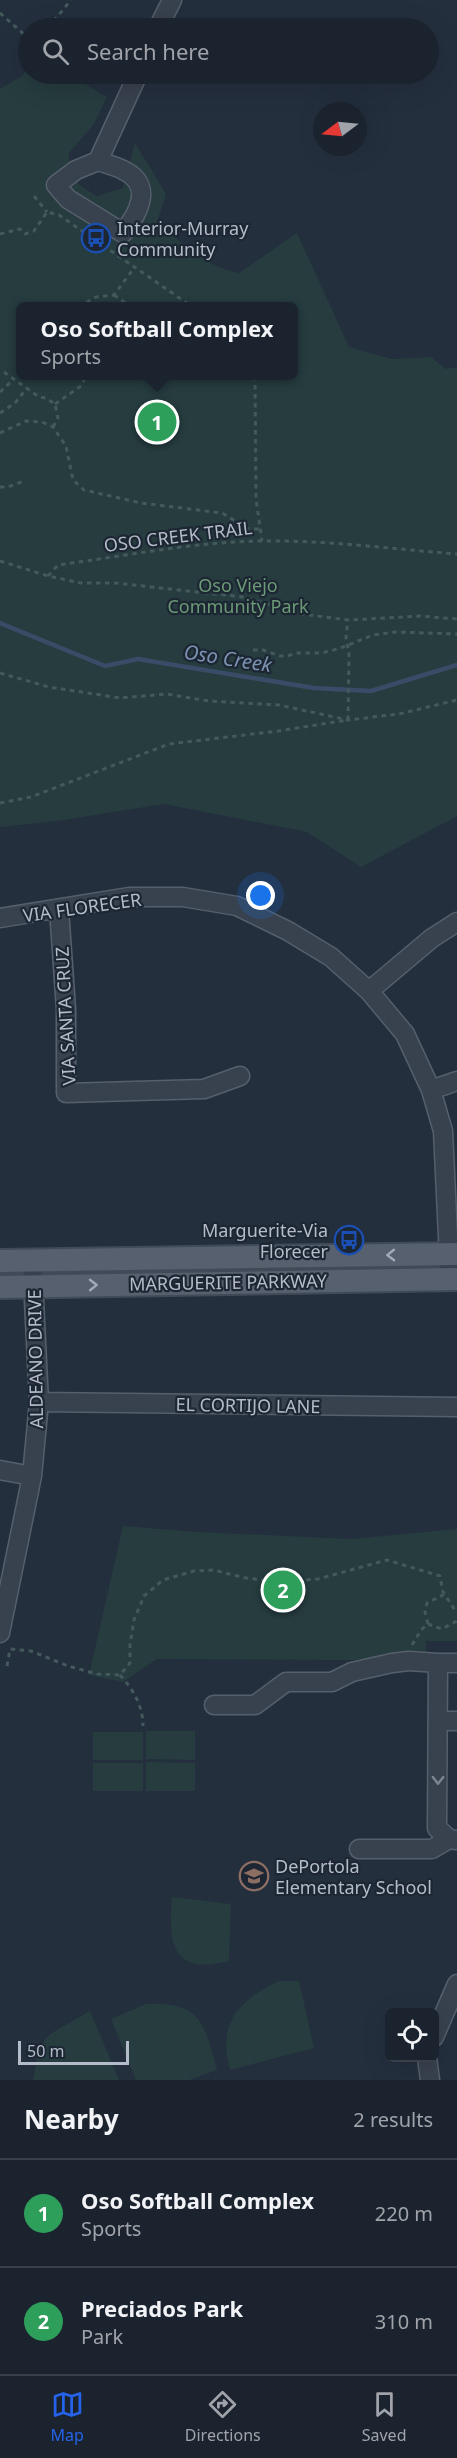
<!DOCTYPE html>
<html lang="en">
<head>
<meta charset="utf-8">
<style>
	body { margin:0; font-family:"Noto Sans",sans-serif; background:#282f3a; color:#f1f3f6 }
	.controls { position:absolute; right:18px; bottom:18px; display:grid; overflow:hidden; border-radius:9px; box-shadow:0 6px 24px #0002 }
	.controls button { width:54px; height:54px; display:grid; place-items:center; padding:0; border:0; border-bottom:2px solid #39404a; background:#1b232e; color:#f1f3f6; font:30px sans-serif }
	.compass { position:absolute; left:313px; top:102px; width:54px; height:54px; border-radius:50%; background:#1b232e; box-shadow:0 6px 24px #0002; rotate:254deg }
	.scale { position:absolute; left:18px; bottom:15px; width:111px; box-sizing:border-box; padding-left:6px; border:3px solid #b4bcc9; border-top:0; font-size:16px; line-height:21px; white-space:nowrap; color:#b4bcc9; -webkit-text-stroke:4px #1d2633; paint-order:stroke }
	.you { position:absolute; left:261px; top:896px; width:21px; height:21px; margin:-15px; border:4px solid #fff; border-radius:50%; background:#1a73e8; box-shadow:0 0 0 9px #1a73e833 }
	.badge { display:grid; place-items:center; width:39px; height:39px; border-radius:50%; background:#2563eb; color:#fff; font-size:20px; font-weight:700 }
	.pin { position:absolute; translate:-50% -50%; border:3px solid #fff; box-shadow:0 2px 6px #0006 }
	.popup { position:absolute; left:16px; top:302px; width:282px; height:78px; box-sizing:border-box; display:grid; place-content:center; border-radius:9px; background:#1b232e; filter:drop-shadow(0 2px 4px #0005); font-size:20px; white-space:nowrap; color:#a0a4aa }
	.popup b { font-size:22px; color:#f1f3f6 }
	.popup::after { content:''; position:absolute; left:50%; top:100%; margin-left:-12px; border:12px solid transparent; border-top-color:#1b232e }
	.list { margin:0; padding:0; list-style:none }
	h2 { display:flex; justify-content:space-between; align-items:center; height:78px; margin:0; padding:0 24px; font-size:26px }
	h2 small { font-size:20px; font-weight:400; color:#a0a4aa }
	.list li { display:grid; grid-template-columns:39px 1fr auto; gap:18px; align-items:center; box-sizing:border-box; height:108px; padding:0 24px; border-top:2px solid #39404a }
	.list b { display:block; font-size:22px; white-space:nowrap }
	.list p { margin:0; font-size:20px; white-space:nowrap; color:#a0a4aa }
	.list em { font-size:20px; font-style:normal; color:#a0a4aa }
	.icon { flex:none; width:33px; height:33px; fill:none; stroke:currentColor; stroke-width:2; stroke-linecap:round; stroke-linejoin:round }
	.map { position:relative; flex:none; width:457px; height:2080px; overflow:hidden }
	.search { position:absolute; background:#1b232e; box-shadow:0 6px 24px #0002; left:18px; right:18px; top:18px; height:66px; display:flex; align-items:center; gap:15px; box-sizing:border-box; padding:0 21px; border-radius:33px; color:#a0a4aa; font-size:22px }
	.sheet { height:294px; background:#1b232e }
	nav { display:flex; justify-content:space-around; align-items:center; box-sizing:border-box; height:84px; border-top:2px solid #39404a; background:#1b232e; font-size:16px; color:#a0a4aa }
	nav a { display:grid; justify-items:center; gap:3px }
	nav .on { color:#2563eb }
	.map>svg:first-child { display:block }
</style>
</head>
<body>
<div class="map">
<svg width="457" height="2080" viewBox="0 0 457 2080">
	<rect width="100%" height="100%" fill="#242f3e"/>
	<path fill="#263c3f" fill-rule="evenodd" d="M28 67V74H69L107 97 94 124 69 153C69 179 76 184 97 196L123 188 135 143 166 194 157 222C181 242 207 268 239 273L297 233 349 347 392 359 431 357 446 369 457 367V816L361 867 307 832 164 804 57 821 0 827V89L23 75ZM21 306H294V376H21Z
		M123 1526 196 1532 352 1539 457 1529V1641H426V1654L355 1660 157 1659 123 1682 89 1675Z
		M146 1731H195V1760L146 1759Z
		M93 1732H143V1760H93Z
		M146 1762 195 1763V1791H146Z
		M93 1763H143V1791H93Z
		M172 1897 231 1904 229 1961C171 1976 168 1942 172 1897Z
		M279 1981H299L314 2048 230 2070C217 2024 238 2000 279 1981Z
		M146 2004C202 2002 204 2023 217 2070L189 2080H136L111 2019Z
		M90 2011 119 2080H33L39 2047 50 2034Z"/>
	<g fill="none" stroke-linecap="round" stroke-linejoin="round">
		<path stroke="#394c67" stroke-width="4.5" d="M0 623 105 666 138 659 314 688 371 691 457 665"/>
		<g stroke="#565f6c" stroke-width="21">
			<path id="minor" d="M158 28 172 0
				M98 161C106 164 117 166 125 171 154 186 138 214 123 233L68 199 56 185 76 170Z
				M98 161 138 74
				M59 909 66 1009V1093L204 1089 240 1076
				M0 918 129 897H183L237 906 288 931 331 957 369 991 405 1034 431 1090 443 1131 450 1279
				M369 991 432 938 457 922
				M431 1090 457 1081
				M39 1402 457 1407
				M0 1470 32 1476
				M0 1633 32 1476 39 1402 32 1261
				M457 1663H438L437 1828 449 1839 457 1840
				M214 1705H255L286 1682H332L352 1672 392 1663 409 1661 438 1663
				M439 1721H457
				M359 1849H432L449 1839
				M434 2037 457 1984
				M427 2058 430 2080"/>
		</g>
		<g stroke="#414a57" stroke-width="26">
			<path id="major" d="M0 1261 457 1254
				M0 1287 457 1279"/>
		</g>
		<path stroke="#44595c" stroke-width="3" stroke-dasharray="4.5 4.5" stroke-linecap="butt" d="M0 13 28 38
			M48 28 71 0
			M34 196 47 212
			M0 234 20 229 25 234 34 231 47 212 59 215 191 306
			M114 295 130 306
			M69 306 83 304 96 297 114 295 134 268
			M4 372 39 397 46 398 55 404 58 418 53 427
			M255 376 256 499 262 541
			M0 392 14 379
			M55 404 81 386 86 376
			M0 413 15 403 27 388
			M0 433 26 421 42 422 53 427 66 446 73 480 84 490 141 503 222 513 249 529H261
			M0 487H8L24 481
			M0 561 48 576 81 583H115L243 597 302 614 348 620 420 616 457 619
			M48 576 58 565C125 556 194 542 261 541 327 540 392 549 457 554
			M253 650H263L280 656H287L297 653H321L338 649 373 635 396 632 457 634
			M0 673 49 687 120 698 166 694 209 701 279 705 348 720 399 714 457 700
			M0 803 31 797 169 744 278 731 348 720 349 654 346 637 348 620
			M428 1624 442 1629 457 1621
			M412 1645 421 1630 428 1624 425 1612 427 1603 445 1594
			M7 1666 10 1649 31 1651 68 1666 97 1674 120 1675 130 1663V1644L134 1620 144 1596 163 1580 194 1571 213 1570 246 1578 282 1582 318 1579 387 1560 440 1576 443 1592 457 1613
			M120 1675C133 1689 143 1706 143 1726"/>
		<use href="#minor" stroke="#38414e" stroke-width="18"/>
		<use href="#major" stroke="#56606e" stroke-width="22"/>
	</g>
	<defs><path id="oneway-chevron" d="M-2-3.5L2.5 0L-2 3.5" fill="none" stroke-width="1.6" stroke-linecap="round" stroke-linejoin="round" transform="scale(1.5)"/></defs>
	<g stroke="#a1aab7">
		<use href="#oneway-chevron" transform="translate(391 1255) rotate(179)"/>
		<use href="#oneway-chevron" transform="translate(93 1285) rotate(-1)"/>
	</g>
	<use stroke="#7c8592" href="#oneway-chevron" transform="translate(438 1780) rotate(91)"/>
	<defs>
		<g id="bus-ring" transform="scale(1.5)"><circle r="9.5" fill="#1d2633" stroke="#1a4fb4" stroke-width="1.5"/><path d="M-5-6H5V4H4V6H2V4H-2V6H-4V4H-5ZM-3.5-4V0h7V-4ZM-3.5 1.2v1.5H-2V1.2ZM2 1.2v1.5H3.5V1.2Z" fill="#1a4fb4"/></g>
		<g id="school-ring" transform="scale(1.5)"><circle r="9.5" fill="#1d2633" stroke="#8d6e63" stroke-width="1.5"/><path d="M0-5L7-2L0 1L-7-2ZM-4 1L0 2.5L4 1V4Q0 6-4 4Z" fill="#8d6e63"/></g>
	</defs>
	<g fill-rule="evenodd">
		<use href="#bus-ring" x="96" y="238"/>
		<use href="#bus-ring" x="349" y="1240"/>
		<use href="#school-ring" x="254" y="1876"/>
	</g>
	<g text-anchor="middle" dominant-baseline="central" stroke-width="4.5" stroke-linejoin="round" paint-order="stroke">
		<g font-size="18" fill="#b4bcc9" stroke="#1d2633" text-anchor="start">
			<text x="117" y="228">Interior-Murray<tspan x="117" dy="21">Community</tspan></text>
			<text x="328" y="1230" text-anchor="end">Marguerite-Via<tspan x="328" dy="21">Florecer</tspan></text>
			<text x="275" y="1866">DePortola<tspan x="275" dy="21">Elementary School</tspan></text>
		</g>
		<g font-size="18" fill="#b4bcc9" stroke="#1d2633">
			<text transform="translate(178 536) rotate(-7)">OSO CREEK TRAIL</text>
			<text transform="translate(82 907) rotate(-8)">VIA FLORECER</text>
			<text transform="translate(65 1016) rotate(-93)">VIA SANTA CRUZ</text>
			<text transform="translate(228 1282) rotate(-1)">MARGUERITE PARKWAY</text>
			<text transform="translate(35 1359) rotate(-91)">ALDEANO DRIVE</text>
			<text transform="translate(248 1405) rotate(1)">EL CORTIJO LANE</text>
		</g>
		<g font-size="18" fill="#6b9a76" stroke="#1d2633">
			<text x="238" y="585">Oso Viejo<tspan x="238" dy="21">Community Park</tspan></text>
		</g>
		<g font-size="20" font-style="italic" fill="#7c92b1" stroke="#1d2633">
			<text transform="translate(228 658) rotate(9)">Oso Creek</text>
		</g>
	</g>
</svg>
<div class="controls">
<button><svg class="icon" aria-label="locate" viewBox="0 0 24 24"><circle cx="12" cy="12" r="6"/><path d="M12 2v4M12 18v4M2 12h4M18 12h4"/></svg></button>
</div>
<svg class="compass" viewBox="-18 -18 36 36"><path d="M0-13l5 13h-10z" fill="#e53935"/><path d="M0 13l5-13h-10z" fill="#a0a4aa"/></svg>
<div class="scale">50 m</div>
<div class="you"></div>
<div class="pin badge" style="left:157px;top:422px;background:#2e9e5b">1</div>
<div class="popup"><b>Oso Softball Complex</b>Sports</div>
<div class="pin badge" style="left:283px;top:1590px;background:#2e9e5b">2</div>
<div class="search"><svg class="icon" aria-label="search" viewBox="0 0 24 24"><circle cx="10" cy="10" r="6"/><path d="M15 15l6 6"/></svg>Search here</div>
</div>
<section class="sheet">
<h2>Nearby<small>2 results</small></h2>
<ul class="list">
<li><span class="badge" style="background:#2e9e5b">1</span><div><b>Oso Softball Complex</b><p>Sports</p></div><em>220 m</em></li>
<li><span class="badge" style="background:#2e9e5b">2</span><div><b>Preciados Park</b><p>Park</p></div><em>310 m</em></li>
</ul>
</section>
<nav>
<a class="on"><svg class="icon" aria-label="map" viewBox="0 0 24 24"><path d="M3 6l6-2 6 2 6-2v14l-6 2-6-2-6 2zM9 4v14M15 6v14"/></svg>Map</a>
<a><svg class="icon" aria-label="directions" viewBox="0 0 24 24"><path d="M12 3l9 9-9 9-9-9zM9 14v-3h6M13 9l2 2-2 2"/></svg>Directions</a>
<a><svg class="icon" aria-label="saved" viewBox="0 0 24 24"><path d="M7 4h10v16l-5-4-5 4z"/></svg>Saved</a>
</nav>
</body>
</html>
